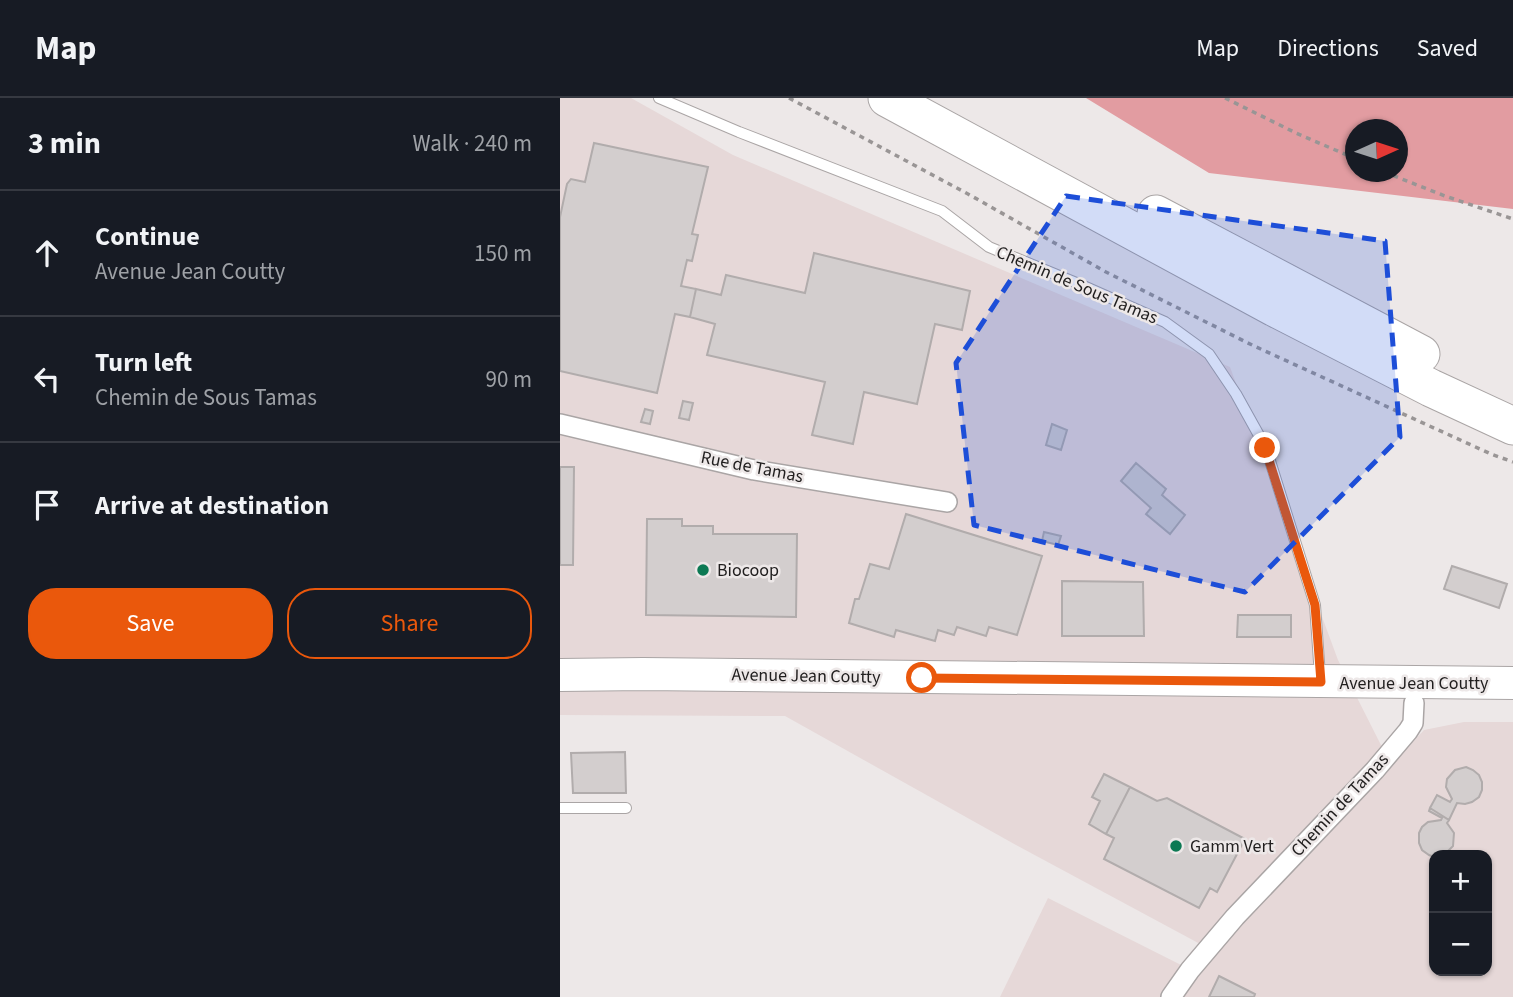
<!DOCTYPE html>
<html lang="en">
<head>
<meta charset="utf-8">
<style>
	body { margin:0; font-family:"Source Sans 3",sans-serif; background:#242831; color:#f1f3f6 }
	.controls { position:absolute; right:21px; bottom:21px; display:grid; overflow:hidden; border-radius:14px; box-shadow:0 2px 5px #0004 }
	.controls button { width:63px; height:63px; display:grid; place-items:center; padding:0; border:0; border-bottom:2px solid #363941; background:#171b24; color:#f1f3f6; font:35px sans-serif }
	.compass { position:absolute; left:785px; top:21px; width:63px; height:63px; border-radius:50%; background:#171b24; box-shadow:0 2px 5px #0004; rotate:87deg }
	.stop { position:absolute; width:21px; height:21px; margin:-16px; border:5px solid #ea580c; border-radius:50%; background:#fff }
	.stop.end { background:#ea580c; border-color:#fff; box-shadow:0 2px 7px #0008 }
	.list { margin:0; padding:0; list-style:none }
	h2 { display:flex; justify-content:space-between; align-items:center; height:91px; margin:0; padding:0 28px; font-size:30px }
	h2 small { font-size:23px; font-weight:400; color:#9ea1a6 }
	.list li { display:grid; grid-template-columns:46px 1fr auto; gap:21px; align-items:center; box-sizing:border-box; height:126px; padding:0 28px; border-top:2px solid #363941 }
	.list b { display:block; font-size:26px; white-space:nowrap }
	.list p { margin:0; font-size:23px; white-space:nowrap; color:#9ea1a6 }
	.list em { font-size:23px; font-style:normal; color:#9ea1a6 }
	.actions { display:flex; gap:14px; padding:21px 28px }
	.actions a { flex:1; padding:16px 0; border:2px solid #ea580c; border-radius:28px; text-align:center; font-size:24px; color:#ea580c }
	.actions .main { background:#ea580c; color:#fff }
	.icon { flex:none; width:38px; height:38px; fill:none; stroke:currentColor; stroke-width:2; stroke-linecap:round; stroke-linejoin:round }
	.map { position:relative; flex:none; width:953px; height:899px; overflow:hidden }
	header { display:flex; align-items:center; gap:42px; box-sizing:border-box; height:98px; padding:0 35px; background:#171b24; border-bottom:2px solid #363941 }
	header strong { font-size:33px }
	nav { display:flex; gap:38px; margin-inline-start:auto; font-size:24px }
	main { display:flex }
	aside { flex:1; background:#171b24 }
	.map>svg:first-child { display:block }
</style>
</head>
<body>
<header>
<strong>Map</strong>
<nav><a>Map</a><a>Directions</a><a>Saved</a></nav>
</header>
<main>
<aside>
<h2>3 min<small>Walk · 240 m</small></h2>
<ul class="list">
<li><svg class="icon" aria-label="ahead" viewBox="0 0 24 24"><path d="M12 20V5M6 11l6-6 6 6"/></svg><div><b>Continue</b><p>Avenue Jean Coutty</p></div><em>150 m</em></li>
<li><svg class="icon" aria-label="left" viewBox="0 0 24 24"><path d="M17 20v-9H6M10 6l-5 5 5 5"/></svg><div><b>Turn left</b><p>Chemin de Sous Tamas</p></div><em>90 m</em></li>
<li><svg class="icon" aria-label="arrive" viewBox="0 0 24 24"><path d="M6 21V4h12l-3 4 3 4H6"/></svg><div><b>Arrive at destination</b></div></li>
</ul>
<div class="actions"><a class="main">Save</a><a>Share</a></div>
</aside>
<div class="map">
<svg width="953" height="899" viewBox="0 0 953 899">
	<rect width="100%" height="100%" fill="#ede8e8"/>
	<path fill="#e6d8d8" fill-rule="evenodd" d="M0 0H71L173 57 670 269 778 562 825 655 642 847 456 747 225 618 0 617Z
		M904 624H953V899H440L488 800 635 874 864 632ZM874 757H927V873H874Z"/>
	<path fill="#e29ca1" fill-rule="evenodd" d="M526 0H953V111L649 75ZM796 32H838V74H796Z"/>
	<path fill="#d3cece" stroke="#b1acac" stroke-width="2" d="M34 45 148 69 132 136 138 137 132 163 127 162 121 188 136 191 130 219 115 216 97 295 0 273V119L7 86 11 81 25 84Z
		M254 155 410 193 402 232 375 226 357 306 304 294 293 346 252 337 265 284 147 257 155 226 130 219 136 191 161 197 166 177 245 195Z
		M123 303 133 305 129 322 119 320Z
		M85 311 93 313 90 326 81 324Z
		M492 326 507 332 501 352 486 347Z
		M576 365 606 391 602 397 625 417 610 436 586 416 591 410 561 383Z
		M0 369H14L13 467H0Z
		M346 416 482 458 457 537 429 529 426 538 397 529 394 537 378 532 375 543 336 532 334 539 289 525 295 501H299L310 466 329 471Z
		M87 421H122V428H153V436H237L236 519 86 517Z
		M484 434 501 438 498 447 482 443Z
		M892 468 947 486 939 510 884 491Z
		M502 483 583 484 584 538H502Z
		M731 517V539H677L678 517Z
		M65 654 66 695H13L11 655Z
		M906 669 913 672 919 677 922 684V692L919 699 912 704 905 706 897 705 889 722 870 710 877 697 890 704 892 701 886 689 887 681 895 672Z
		M544 676 570 689 546 736 529 726 540 703 532 699Z
		M570 689 597 703 607 700 685 741 657 794 650 790 639 810 544 761 554 740 546 736Z
		M870 710 889 722 887 725 894 735 893 748 884 757H874V759L869 757 862 752 859 745V735L862 729 868 724 881 722 882 720 869 713Z
		M659 878 695 896 694 899H649Z"/>
	<g fill="none" stroke-linecap="round" stroke-linejoin="round">
		<g stroke="#aaa5a5" stroke-width="12">
			<path id="service" d="M99 0 179 34 382 113 429 149 519 186 605 224 649 256 676 296 706 350 755 507 760 578
				M0 710H66"/>
		</g>
		<g stroke="#aaa5a5" stroke-width="22">
			<path id="minor" d="M0 326 194 372 387 404
				M611 899 630 872 675 819 815 672 848 633 853 625 854 605"/>
		</g>
		<g stroke="#aaa5a5" stroke-width="34">
			<path id="primary" d="M0 577 83 576 953 585"/>
		</g>
		<g stroke="#aaa5a5" stroke-width="39">
			<path id="motorway" d="M327 0 715 210 871 290 953 328
				M596 116 861 256"/>
		</g>
		<path stroke="#999595" stroke-width="3.5" stroke-dasharray="5 5" stroke-linecap="butt" d="M229 0 408 96 546 174 694 248 931 356 953 364
			M665 0 736 35 796 61
			M824 74 885 98 953 121"/>
		<use href="#service" stroke="#fff" stroke-width="10"/>
		<use href="#minor" stroke="#fff" stroke-width="19"/>
		<use href="#primary" stroke="#fff" stroke-width="32"/>
		<use href="#motorway" stroke="#fff" stroke-width="37"/>
	</g>
	<g fill="none" stroke-linecap="round" stroke-linejoin="round">
		<path stroke="#ea580c" stroke-width="9" d="M362 580 761 584 755 507 705 350"/>
	</g>
	<path fill="#1d4ed8" fill-opacity="0.2" stroke="#1d4ed8" stroke-width="5" stroke-dasharray="14 9" stroke-linejoin="round" d="M506 98 825 143 840 339 685 494 414 427 396 265Z"/>
	<g fill="#0c7953" stroke="#ede8e8" stroke-width="2.5">
		<circle cx="143" cy="472" r="7"/>
		<circle cx="616" cy="748" r="7"/>
	</g>
	<g text-anchor="middle" dominant-baseline="central" stroke-width="5" stroke-linejoin="round" paint-order="stroke">
		<g font-size="18" fill="#201e1e" stroke="#ede8e8">
			<text transform="translate(517 187) rotate(23)">Chemin de Sous Tamas</text>
			<text transform="translate(192 369) rotate(11)">Rue de Tamas</text>
			<text transform="translate(246 578) rotate(1)">Avenue Jean Coutty</text>
			<text x="854" y="585">Avenue Jean Coutty</text>
			<text transform="translate(780 707) rotate(-47)">Chemin de Tamas</text>
		</g>
		<g font-size="18" fill="#201e1e" stroke="#ede8e8" text-anchor="start">
			<text x="157" y="472">Biocoop</text>
			<text x="630" y="748">Gamm Vert</text>
		</g>
	</g>
</svg>
<div class="controls">
<button>+</button>
<button>−</button>
</div>
<svg class="compass" viewBox="-18 -18 36 36"><path d="M0-13l5 13h-10z" fill="#e53935"/><path d="M0 13l5-13h-10z" fill="#9ea1a6"/></svg>
<div class="stop" style="left:362px;top:580px"></div>
<div class="stop end" style="left:705px;top:350px"></div>
</div>
</main>
</body>
</html>
